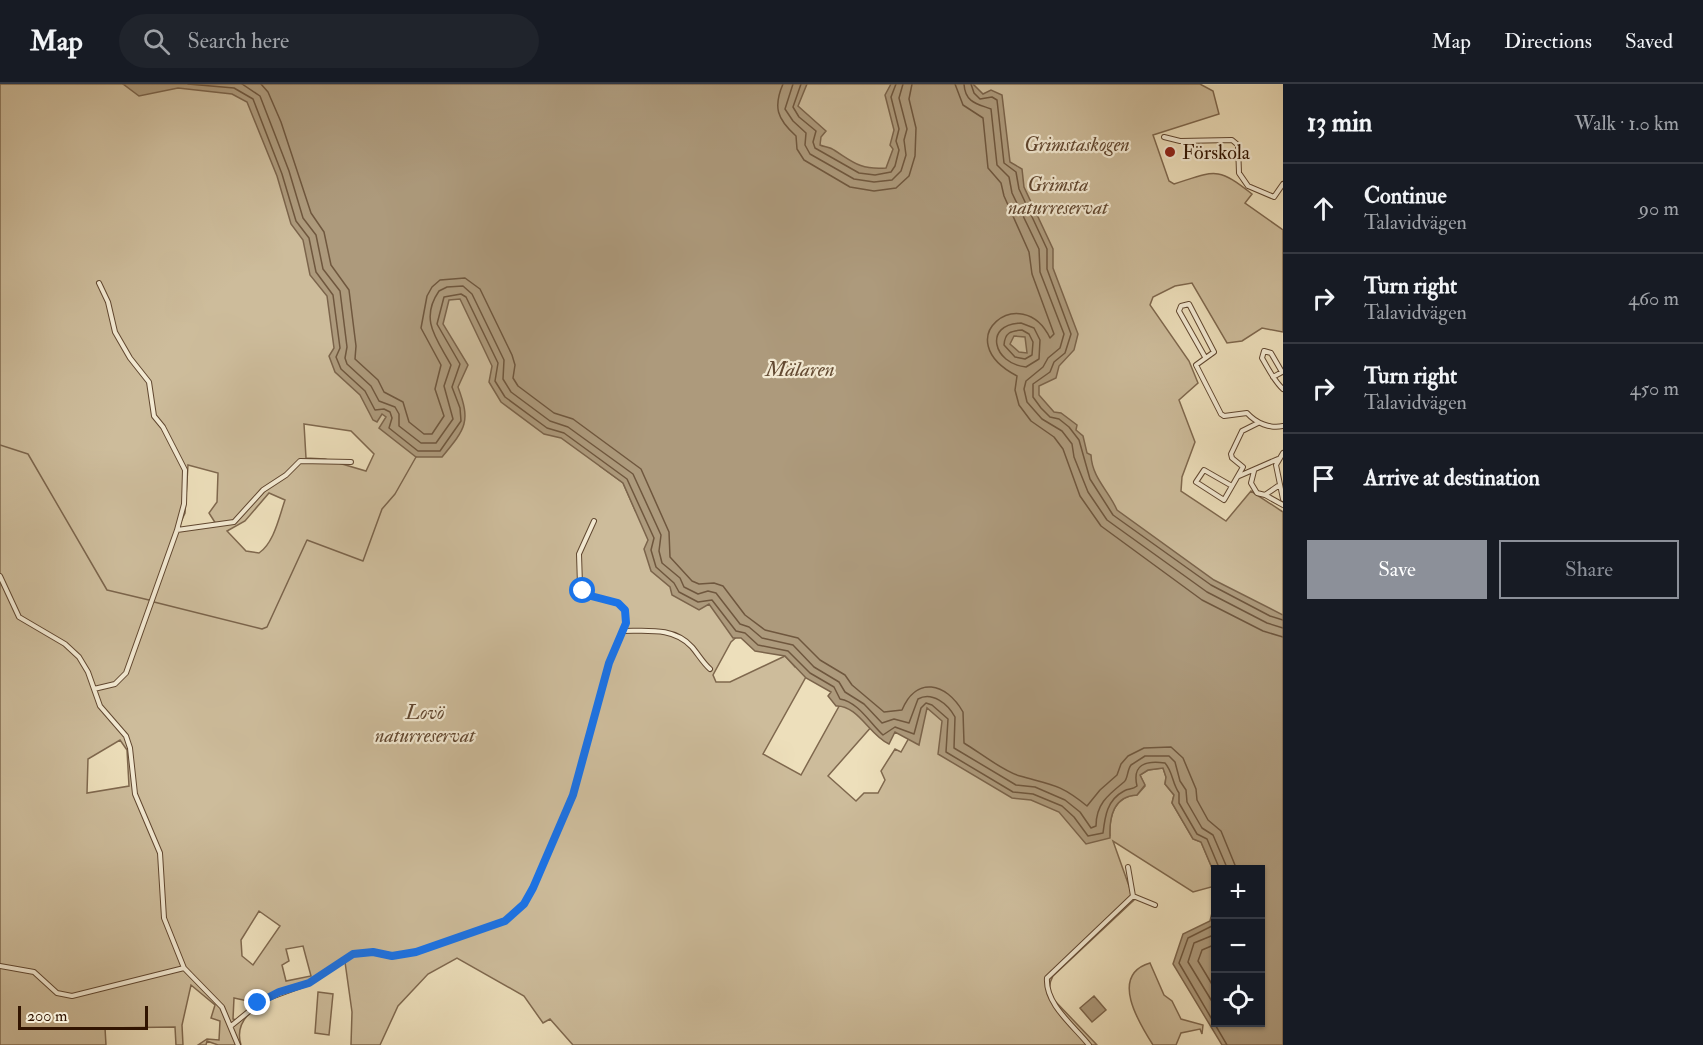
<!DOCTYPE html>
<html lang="en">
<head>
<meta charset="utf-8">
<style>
	body { margin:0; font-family:"IM FELL Double Pica",serif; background:#20242c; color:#f1f3f6 }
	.controls { position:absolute; right:18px; bottom:18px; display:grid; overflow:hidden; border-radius:0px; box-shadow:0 2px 4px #0004 }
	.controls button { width:54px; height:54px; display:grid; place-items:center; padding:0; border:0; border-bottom:2px solid #363941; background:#171b24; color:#f1f3f6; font:30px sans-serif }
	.scale { position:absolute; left:18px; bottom:15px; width:130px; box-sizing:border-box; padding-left:6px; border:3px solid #311401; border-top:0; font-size:16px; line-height:21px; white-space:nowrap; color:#311401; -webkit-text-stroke:4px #f3ead3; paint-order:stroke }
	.stop { position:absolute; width:18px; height:18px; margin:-14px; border:4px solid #1a73e8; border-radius:50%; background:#fff }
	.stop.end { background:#1a73e8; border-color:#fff; box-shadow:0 2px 6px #0008 }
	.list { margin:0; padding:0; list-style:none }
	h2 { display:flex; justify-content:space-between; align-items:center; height:78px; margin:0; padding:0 24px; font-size:26px }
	h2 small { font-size:20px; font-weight:400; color:#9ea1a6 }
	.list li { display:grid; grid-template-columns:39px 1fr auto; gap:18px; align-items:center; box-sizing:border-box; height:90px; padding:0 24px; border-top:2px solid #363941 }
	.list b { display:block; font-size:22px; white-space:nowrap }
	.list p { margin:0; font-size:20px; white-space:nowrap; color:#9ea1a6 }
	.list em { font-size:20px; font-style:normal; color:#9ea1a6 }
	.actions { display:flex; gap:12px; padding:18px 24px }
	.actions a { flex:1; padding:14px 0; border:2px solid #8c9099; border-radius:0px; text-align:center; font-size:21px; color:#8c9099 }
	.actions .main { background:#8c9099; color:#fff }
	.icon { flex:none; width:33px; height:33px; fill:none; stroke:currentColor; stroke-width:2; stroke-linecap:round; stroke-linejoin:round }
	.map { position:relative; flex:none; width:1283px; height:961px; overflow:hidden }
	header { display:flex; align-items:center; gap:36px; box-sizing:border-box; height:84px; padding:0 30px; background:#171b24; border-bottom:2px solid #363941 }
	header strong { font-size:28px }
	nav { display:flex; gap:33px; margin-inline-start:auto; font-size:21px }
	.search { width:420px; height:54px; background:#20242c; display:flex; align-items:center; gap:15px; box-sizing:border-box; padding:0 21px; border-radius:33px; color:#9ea1a6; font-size:22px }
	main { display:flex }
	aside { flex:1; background:#171b24 }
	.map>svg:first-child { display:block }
</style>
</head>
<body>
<header>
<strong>Map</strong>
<div class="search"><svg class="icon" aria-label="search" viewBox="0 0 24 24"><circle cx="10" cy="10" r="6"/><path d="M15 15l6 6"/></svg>Search here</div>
<nav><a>Map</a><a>Directions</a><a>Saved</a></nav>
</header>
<main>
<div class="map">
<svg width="1283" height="961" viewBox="0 0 1283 961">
	<rect width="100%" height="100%" fill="#eddfbb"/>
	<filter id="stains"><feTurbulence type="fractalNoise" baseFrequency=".00333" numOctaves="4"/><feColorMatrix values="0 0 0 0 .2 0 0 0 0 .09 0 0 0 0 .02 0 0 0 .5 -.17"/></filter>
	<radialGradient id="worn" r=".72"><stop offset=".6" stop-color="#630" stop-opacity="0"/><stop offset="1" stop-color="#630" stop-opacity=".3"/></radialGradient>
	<path fill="#cdbc9b" stroke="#7f684e" stroke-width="1.5" fill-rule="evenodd" d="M0 0H434L761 284 1050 565 1216 615 1283 690V961H1267L1246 939 1260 938V786L1226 785 1214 754 1201 742 1184 709 1177 689 1163 669 1152 668 1136 675 1129 681 1126 697 1102 716 1096 739 1110 751C1109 731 1115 712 1137 711L1145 702 1140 691 1148 686 1163 684 1166 693 1165 700 1174 711 1172 719 1193 755 1201 758 1215 791V802L1193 808 1113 757 1134 816 1053 892C1048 901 1049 907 1054 916L1097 961H573L550 935 543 939 524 912 457 874 428 890 398 922 380 961H351L352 928 345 878C334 885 323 892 312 898 288 910 229 922 241 961H218L207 957 206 961H198L207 955 219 956 220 937 211 934 215 921 191 901 182 941 183 961H176L175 943 105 944 106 961H0ZM304 340 351 347 374 370 366 387 325 375 306 374ZM607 372 630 392 645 414 635 426 623 399 600 382ZM188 381 218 389 217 418 209 429 216 440 181 444 179 442 185 429ZM269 409 285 416C279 433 274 459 259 469L246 467 227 447 245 437ZM751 540 810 567 795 583 785 572 730 598H716L713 591 731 558ZM813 585 837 597 848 606 801 691 763 670 806 593ZM880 633 910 652 901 668 895 665 881 687 885 696 878 709H864L856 717 828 692ZM120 656 127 666 129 702 87 709 88 675ZM259 827 280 842 253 881 242 872 241 856ZM303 862 311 892 286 897 282 881 289 877 286 865ZM234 914 257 919 239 937 233 935Z
		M737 0H1200L1213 7 1219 30 1153 51 1169 97 1174 100C1215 87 1217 82 1252 110L1245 119 1283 146V248L1262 244 1242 257 1227 259 1192 199 1175 202 1153 213 1150 221 1189 277 1198 299 1179 316 1195 358 1182 393 1181 407 1226 437 1251 407 1283 428V598L1204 567 918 147Z
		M1150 879 1164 911 1172 917 1181 935 1203 941 1202 950 1200 945 1181 949 1176 961H1153C1139 939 1109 891 1150 879Z
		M318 908 333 910 329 951 315 949Z"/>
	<path fill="#ad9a7c" stroke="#7b644b" stroke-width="1.5" fill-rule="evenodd" d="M123 0H807L798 22 826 47 821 53 820 61C824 63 830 63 834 66 853 78 860 86 886 84L893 65 890 61 894 46 885 11 891 0H973L983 10 991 6 1002 11 1010 78 1022 85 1024 103 1053 165V184L1078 250 1074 266 1059 282 1056 294 1039 302V311L1054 328 1061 329 1077 341 1076 346 1083 352 1087 369 1091 371C1092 394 1109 407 1117 426L1214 496 1283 531V961H1222L1173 880 1183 850 1210 837 1215 817 1216 938H1260V786H1216L1215 791 1201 758 1193 755 1172 719 1174 711 1165 700 1166 693 1163 684 1148 686 1140 691 1145 701 1137 711C1113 712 1109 734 1110 754L1086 760 1059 728 1031 716 1012 714 938 670 942 637 927 624 919 661 895 648 889 660C870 652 858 621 836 622L828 612 831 608 806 594 785 572 755 567 741 554H733L709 520 699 526 672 511 670 503 651 487 644 465 648 456 623 399 561 354 544 350 501 318 489 298 492 282 460 215 449 216 443 240 468 281 458 303C471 338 466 344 442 373H416L379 344 386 333 382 330 377 338 373 336 360 311 335 288 329 272 334 264 327 212 310 191 303 156 291 140 277 92 247 18 232 10 178 4 139 12ZM1014 252 1025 253 1027 269 1019 268 1010 260Z
		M1094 912 1106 926 1092 938 1080 924Z"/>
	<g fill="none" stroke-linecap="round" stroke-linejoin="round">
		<path stroke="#6f573e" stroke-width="1.5" d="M188 0 234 4 253 15 282 90 296 137 309 154 316 188 333 211 340 264 336 273 341 285 365 307 375 326 384 325 390 328 392 334 389 344 418 367H440L461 337 460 324 452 303 460 280 437 240 444 213 461 210 466 213 498 279 495 297 505 313 547 344 564 349 627 395 654 454 651 466 656 483 674 499 679 508 698 518 712 516 736 547 745 549 758 561 788 567 810 589 834 603 840 615C858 618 870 639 883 651L895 643 914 650 921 624 926 619 932 621 948 635 946 668 1013 708 1033 710 1062 722 1074 733 1088 752 1103 749C1105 732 1107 716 1124 707 1129 704 1132 706 1137 702 1132 681 1145 676 1165 679 1173 688 1172 699 1179 709V719L1197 750 1207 755 1220 786
			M242 0 260 12 289 87 303 134 316 151 323 185 340 207 347 263 345 274 347 280 371 302 379 317 395 323 399 330V342L421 359H436L453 335 444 302 451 281C437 255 419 236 439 207L447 203 463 202 472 210 504 276 503 295 511 308 550 337 568 343 633 390 661 451 659 467 662 479 680 494 684 503 698 510 708 507 716 509 740 540 749 543 762 554 793 561 814 583 839 598 845 608 864 620 882 639 894 635 909 639 918 615C932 607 948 620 955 633L954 664 1016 701 1035 703 1065 716 1080 728 1091 744 1096 742C1096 720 1108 711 1124 698 1128 695 1127 686 1131 681L1145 672H1169L1175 678 1180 697 1186 706 1187 718 1202 744 1213 751 1228 786
			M261 0 268 8 281 38 311 129 324 148 331 181 349 206 356 262 355 275 378 296 384 308 403 318 409 338 424 350H432L444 332 435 305 441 281 421 244 427 212 432 203 440 196 465 194 480 205 512 271 515 281 513 294 518 302 554 329 573 335 641 385 669 448 670 473 692 497 699 500 714 499 723 502 745 531 765 546 798 554 820 576 845 591 852 601 884 628 902 626C916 592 946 598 963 628L964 659C979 668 1004 688 1020 692 1052 701 1060 700 1087 722L1100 706 1117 691 1121 680 1128 672 1144 664 1171 663 1183 674 1196 705 1197 716 1208 736 1221 747 1237 786
			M783 0C773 23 777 35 796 52L797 65 804 76 850 103 874 107 896 104 909 92 915 72 916 44 909 15 912 0
			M793 0 785 25 793 37 806 49 805 61 810 70 854 95 874 98 892 96 901 87 906 71 904 56 907 45 899 14 903 0
			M801 0 793 23 799 33 816 47 813 58 815 64 859 89 875 91 891 88 895 82 899 66 896 57 899 45 891 13 896 0
			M955 0 963 21 983 34 988 84 1001 99 1004 112 1029 168 1032 190 1054 250 1050 254C1022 196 946 255 1017 292L1015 306 1019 321 1031 337 1054 353 1063 365 1080 412 1101 442 1202 516 1263 547 1283 553
			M964 0C965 19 978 20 991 25L997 81 1009 93 1012 109 1039 165 1040 188 1064 250 1060 264 1048 274 1043 283 1026 297 1024 305 1027 318 1042 335 1062 347 1072 360 1074 373 1088 408 1107 436 1207 508 1267 539 1283 544
			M971 0 974 9 980 15 992 13 997 16 1004 79 1016 88 1019 105 1047 165V185L1071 250 1065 269 1054 278 1050 288 1033 300V313L1041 324 1050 333 1059 335 1069 343 1079 356 1090 395 1113 431 1211 501 1270 532 1283 536
			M1021 239 1034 244 1040 256 1039 275 1026 283C993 280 983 240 1021 239Z
			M1022 246 1029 250 1033 258 1032 271 1025 275 1015 273 1004 261C1005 248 1011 247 1022 246Z
			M1216 840 1188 854 1179 879 1227 961
			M1216 850 1194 859 1188 878 1216 924
			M1216 860 1202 866 1198 877 1216 907"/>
		<path stroke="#7b644b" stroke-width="1.5" d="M0 361 28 370 107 506 149 516
			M154 518 262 545 267 543 307 456 363 477 382 425 395 410 416 373"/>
		<g stroke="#604730" stroke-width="6">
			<path id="minor" d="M1164 53 1180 57 1232 56 1238 61 1239 89 1248 102 1274 113 1283 100
				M99 199 108 218 115 248 130 274 149 298 154 332 163 343 185 386 184 420 177 446
				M1205 273 1179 227 1181 222 1189 220 1214 268 1196 281 1221 330 1224 332 1247 329C1256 339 1270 345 1283 342
				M1273 293 1282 288 1271 269 1264 267 1262 274C1268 284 1274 297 1283 305
				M1283 369 1276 381 1283 415
				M1254 387 1251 399 1257 409 1265 411 1278 402
				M1239 392 1278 375
				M1232 402 1204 386 1196 398 1224 416 1243 383 1232 374 1231 370 1242 347 1258 339
				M1265 411 1283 421
				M0 492 19 533 65 560 79 573 88 588 100 622 126 652 130 664 135 710 160 769 164 834 184 884 222 923 238 961
				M623 547C647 547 674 543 692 563 698 570 703 579 710 585
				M94 605 115 600 126 589 177 446 234 438 263 406 286 391 300 377 351 378
				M1128 783 1133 812
				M0 882 34 888 57 909 72 912 184 884
				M231 942 263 916 309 899 353 870 373 868 392 872 416 868 505 837 524 820 533 804 573 711 609 579 626 539 625 526 618 519 591 512 580 501 579 470 594 437
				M1089 961C1074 942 1045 920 1047 894L1133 812 1155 821"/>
		</g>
		<use href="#minor" stroke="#f3ead3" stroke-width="4"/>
	</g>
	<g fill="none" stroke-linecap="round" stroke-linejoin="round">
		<path stroke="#1a73e8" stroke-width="8" d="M258 919 279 908 309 899 353 870 373 868 392 872 416 868 505 837 524 820 533 804 573 711 609 579 626 539 625 526 618 519 591 512 583 507"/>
	</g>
	<circle fill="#8f2418" stroke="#f3ead3" stroke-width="2" cx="1170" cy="68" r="6"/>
	<g text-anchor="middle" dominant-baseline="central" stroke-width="4.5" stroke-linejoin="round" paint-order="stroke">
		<g font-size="20" font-style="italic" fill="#60462f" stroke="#f3ead3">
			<text x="1077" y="60">Grimstaskogen</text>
			<text x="1058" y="100">Grimsta<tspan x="1058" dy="23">naturreservat</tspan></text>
			<text x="425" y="628">Lovö<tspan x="425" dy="23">naturreservat</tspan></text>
		</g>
		<g font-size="20" fill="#311401" stroke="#f3ead3" text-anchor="start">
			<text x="1182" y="68">Förskola</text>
		</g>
		<g font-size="21" font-style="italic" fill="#634a32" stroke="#f3ead3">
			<text x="800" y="285">Mälaren</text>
		</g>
	</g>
	<rect width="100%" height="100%" filter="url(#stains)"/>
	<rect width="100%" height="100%" fill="url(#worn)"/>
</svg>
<div class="controls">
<button>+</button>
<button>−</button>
<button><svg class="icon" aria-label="locate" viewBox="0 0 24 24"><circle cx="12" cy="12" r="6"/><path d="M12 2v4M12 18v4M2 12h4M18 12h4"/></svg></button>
</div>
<div class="scale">200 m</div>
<div class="stop" style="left:583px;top:507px"></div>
<div class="stop end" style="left:258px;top:919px"></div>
</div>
<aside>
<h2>13 min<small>Walk · 1.0 km</small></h2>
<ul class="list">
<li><svg class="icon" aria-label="ahead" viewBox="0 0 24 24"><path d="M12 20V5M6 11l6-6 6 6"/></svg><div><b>Continue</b><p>Talavidvägen</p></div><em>90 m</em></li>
<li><svg class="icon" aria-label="right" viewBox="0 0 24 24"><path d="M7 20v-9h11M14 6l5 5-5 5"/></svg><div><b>Turn right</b><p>Talavidvägen</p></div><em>460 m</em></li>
<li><svg class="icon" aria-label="right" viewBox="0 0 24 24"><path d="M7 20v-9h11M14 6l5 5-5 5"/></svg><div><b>Turn right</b><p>Talavidvägen</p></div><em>450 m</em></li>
<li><svg class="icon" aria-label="arrive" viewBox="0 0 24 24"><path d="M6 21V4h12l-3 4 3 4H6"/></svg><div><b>Arrive at destination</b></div></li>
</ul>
<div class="actions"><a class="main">Save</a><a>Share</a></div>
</aside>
</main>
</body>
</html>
